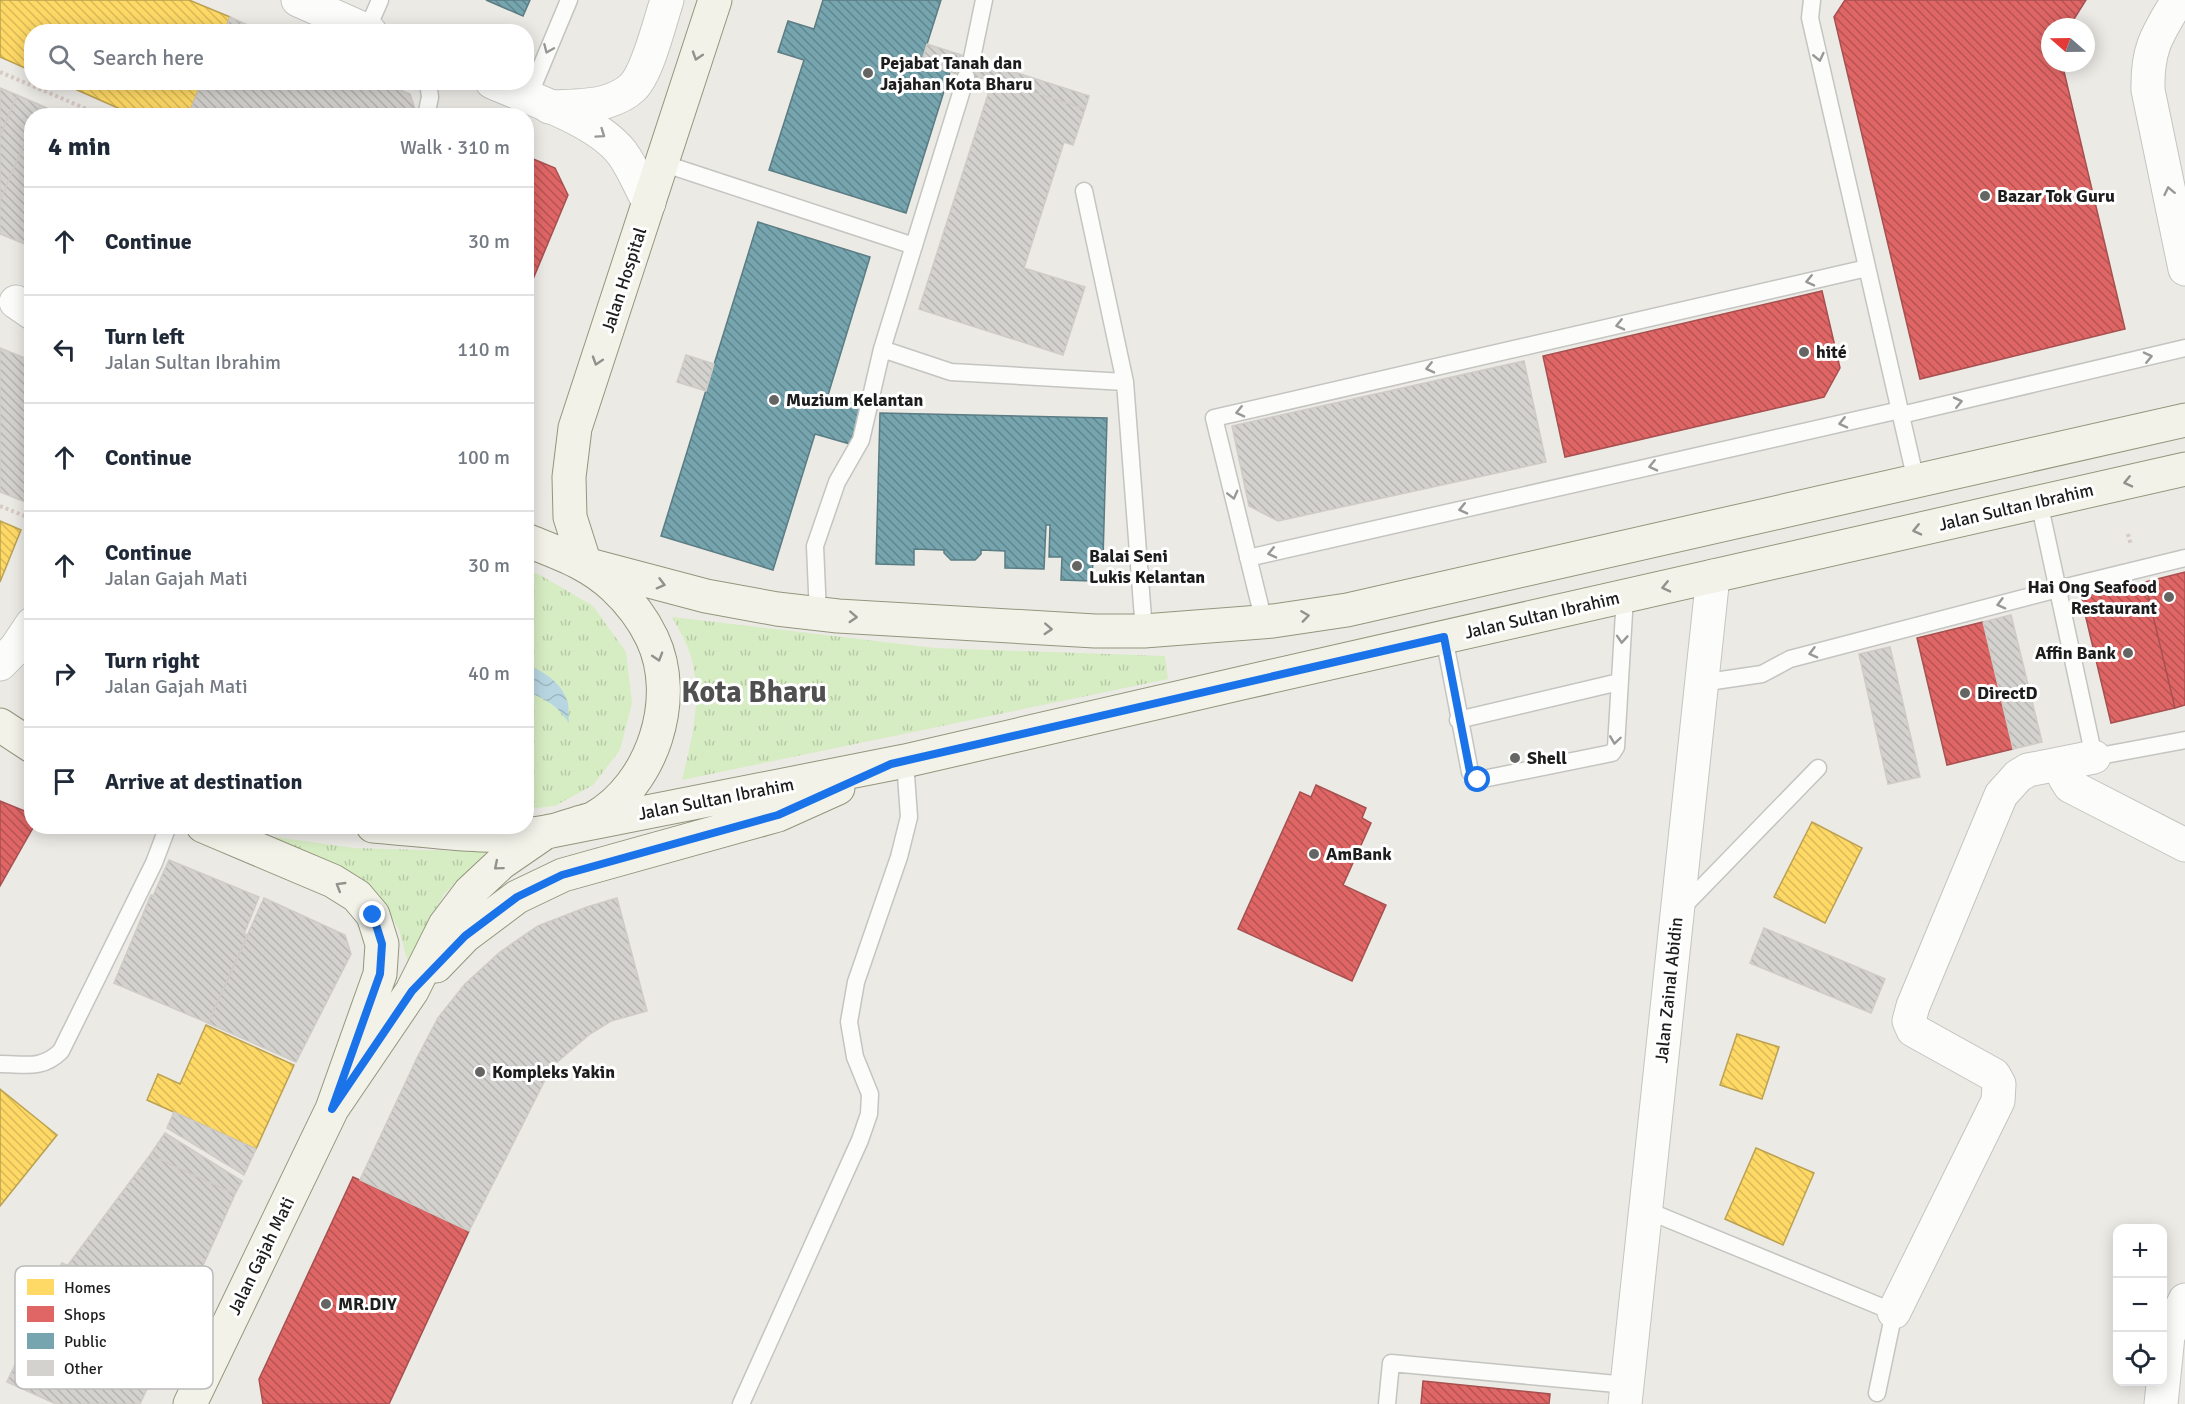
<!DOCTYPE html>
<html lang="en">
<head>
<meta charset="utf-8">
<style>
	body { margin:0; font-family:Signika,sans-serif; background:#f2f2f3; color:#1f2937 }
	.controls { position:absolute; right:18px; bottom:18px; display:grid; overflow:hidden; border-radius:12px; box-shadow:0 3px 15px #0003 }
	.controls button { width:54px; height:54px; display:grid; place-items:center; padding:0; border:0; border-bottom:2px solid #e0e1e3; background:#fff; color:#1f2937; font:30px sans-serif }
	.compass { position:absolute; left:2041px; top:18px; width:54px; height:54px; border-radius:50%; background:#fff; box-shadow:0 3px 15px #0003; rotate:290deg }
	.stop { position:absolute; width:18px; height:18px; margin:-14px; border:4px solid #1a73e8; border-radius:50%; background:#fff }
	.stop.end { background:#1a73e8; border-color:#fff; box-shadow:0 2px 6px #0008 }
	.list { margin:0; padding:0; list-style:none }
	h2 { display:flex; justify-content:space-between; align-items:center; height:78px; margin:0; padding:0 24px; font-size:26px }
	h2 small { font-size:20px; font-weight:400; color:#747a83 }
	.list li { display:grid; grid-template-columns:39px 1fr auto; gap:18px; align-items:center; box-sizing:border-box; height:108px; padding:0 24px; border-top:2px solid #e0e1e3 }
	.list b { display:block; font-size:22px; white-space:nowrap }
	.list p { margin:0; font-size:20px; white-space:nowrap; color:#747a83 }
	.list em { font-size:20px; font-style:normal; color:#747a83 }
	.icon { flex:none; width:33px; height:33px; fill:none; stroke:currentColor; stroke-width:2; stroke-linecap:round; stroke-linejoin:round }
	.map { position:relative; flex:none; width:2185px; height:1404px; overflow:hidden }
	.search { position:absolute; background:#fff; box-shadow:0 3px 15px #0003; left:24px; top:24px; width:510px; height:66px; display:flex; align-items:center; gap:15px; box-sizing:border-box; padding:0 21px; border-radius:24px; color:#747a83; font-size:22px }
	.panel { position:absolute; background:#fff; box-shadow:0 3px 15px #0003; left:24px; top:108px; width:510px; height:726px; border-radius:24px }
	.map>svg:first-child { display:block }
</style>
</head>
<body>
<div class="map">
<svg width="2185" height="1404" viewBox="0 0 2185 1404">
	<defs>
		<pattern id="grass-tufts" width="24" height="20" patternUnits="userSpaceOnUse" patternTransform="scale(1.5)"><rect width="24" height="20" fill="#d6ecc2"/><path d="M3 7l-1-3M5 7V3M7 7l1-3M15 17l-1-3M17 17v-4M19 17l1-3" fill="none" stroke="#b7caa6"/></pattern>
		<pattern id="water-waves" width="16" height="10" patternUnits="userSpaceOnUse" patternTransform="scale(1.5)"><rect width="16" height="10" fill="#b7d6e1"/><path d="M0 5q4-4 8 0t8 0" fill="none" stroke="#9db7c1"/></pattern>
		<pattern id="homes-back-hatch" width="6" height="6" patternUnits="userSpaceOnUse" patternTransform="scale(1.5)"><rect width="6" height="6" fill="#ffd966"/><path d="M-1 5l2 2M0 0l6 6M5-1l2 2" fill="none" stroke="#daba58"/></pattern>
		<pattern id="shops-back-hatch" width="6" height="6" patternUnits="userSpaceOnUse" patternTransform="scale(1.5)"><rect width="6" height="6" fill="#e06666"/><path d="M-1 5l2 2M0 0l6 6M5-1l2 2" fill="none" stroke="#b55353"/></pattern>
		<pattern id="public-back-hatch" width="6" height="6" patternUnits="userSpaceOnUse" patternTransform="scale(1.5)"><rect width="6" height="6" fill="#76a5af"/><path d="M-1 5l2 2M0 0l6 6M5-1l2 2" fill="none" stroke="#60868e"/></pattern>
		<pattern id="building-back-hatch" width="6" height="6" patternUnits="userSpaceOnUse" patternTransform="scale(1.5)"><rect width="6" height="6" fill="#d4d2ce"/><path d="M-1 5l2 2M0 0l6 6M5-1l2 2" fill="none" stroke="#b6b4b0"/></pattern>
	</defs>
	<rect width="100%" height="100%" fill="#eceae5"/>
	<path fill="url(#grass-tufts)" d="M526 570 540 575 593 606 626 652 632 703 620 750 593 785 555 806 527 809Z
		M672 617 935 648 1165 656 1168 679 682 780C692 739 704 693 689 651 685 639 678 628 672 617Z
		M275 837 354 848 487 852 444 894 408 962 399 930 385 906 279 846Z"/>
	<path fill="url(#water-waves)" d="M527 665C544 671 563 684 568 703 569 709 568 717 569 723 558 706 545 698 527 692Z"/>
	<path fill="url(#homes-back-hatch)" stroke="#bba150" stroke-width="1.5" d="M0 0H189L230 17 224 32H32V71L0 57Z
		M59 82H202L188 116H136Z
		M0 521 21 530 0 582Z
		M1812 822 1862 848 1825 923 1774 897Z
		M206 1025 294 1065 256 1149 147 1100 158 1074 180 1084Z
		M1737 1034 1779 1047 1762 1099 1720 1085Z
		M0 1089 57 1135 0 1206Z
		M1756 1148 1814 1173 1783 1245 1725 1219Z"/>
	<path fill="url(#shops-back-hatch)" stroke="#a65050" stroke-width="1.5" d="M1845 0H2086L2069 27H2050V63H2062L2125 329 1920 379 1834 17Z
		M526 156 555 168 568 195 526 296Z
		M1822 291 1840 368 1824 397 1565 457 1543 356Z
		M2185 572V705L2175 708 2145 582Z
		M2145 582 2175 708 2111 723 2081 597Z
		M1983 622 2013 749 1947 765 1917 638Z
		M1316 785 1366 808 1362 818 1371 823 1343 885 1386 905 1352 981 1238 929 1300 792 1311 797Z
		M0 801 32 814V826H34L0 886Z
		M353 1177 469 1231 389 1404H263L259 1379Z
		M1423 1381 1550 1394 1549 1404H1421Z"/>
	<path fill="url(#public-back-hatch)" stroke="#5b7c83" stroke-width="1.5" d="M486 0H530L523 16Z
		M823 0H941L921 63 950 72 906 213 769 170 804 60 778 52 788 21 814 29Z
		M758 222 870 257 828 395 862 406 850 444 815 434 773 570 661 536Z
		M880 413 1107 418 1103 559H1093L1092 581 1061 580 1062 557H1049L1050 525H1046L1044 569 1005 568V551L981 550V554L975 560H951L944 553V550L914 549V565L876 564Z"/>
	<path fill="url(#building-back-hatch)" stroke="#cfcbc6" stroke-width="1.5" d="M230 17 263 32H224Z
		M927 44 1089 96 1085 109 993 79 966 77 921 63Z
		M993 79 1085 109 1073 145 1064 142 1024 268 1085 287 1063 355 919 309Z
		M202 82H382L410 94 415 109 413 116H188Z
		M0 88 17 95 0 136Z
		M17 95 40 105 35 116H32V125L0 201V136Z
		M40 105 66 116H35Z
		M32 125V247L0 234V201Z
		M0 348 32 361V494L28 503 0 492Z
		M686 355 714 364 706 391 677 382Z
		M1524 361 1546 462 1278 521 1249 506 1232 426Z
		M2011 615 2042 742 2013 749 1983 622Z
		M1890 647 1920 777 1888 784 1859 654Z
		M169 860 259 897 244 934 248 935 208 1023 114 983 151 895 153 896Z
		M264 898 345 935 351 954 296 1062 208 1023Z
		M617 898 647 1011 611 1021 590 1034 556 1063 544 1082 469 1231 360 1180 417 1058 438 1018 465 984 500 952 538 926 587 907Z
		M1764 928 1885 979 1871 1013 1750 963Z
		M174 1112 256 1149 244 1175 167 1128Z
		M165 1133 242 1181 235 1194 150 1155Z
		M150 1155 235 1194 180 1317 68 1265Z
		M62 1263 180 1317 140 1404H56L7 1382Z"/>
	<g fill="none" stroke-linecap="round" stroke-linejoin="round">
		<g stroke="#c4c4c1" stroke-width="19">
			<path id="service" d="M1812 0 1810 18 1916 481
				M367 30 380 0
				M972 58 984 0
				M528 98 569 0
				M426 116 430 97 428 82
				M662 163 914 246
				M1084 191 1125 382 1144 631
				M882 349 951 372 1125 382
				M1901 415 2185 348
				M2039 502 2094 757 2185 740
				M1248 558 1900 410
				M818 614 815 546 837 482 861 440 882 349 966 77
				M1264 622 1214 418 1867 268
				M1444 637 1470 772 1478 780 1612 753 1616 747 1625 596
				M1701 683 1762 674 1790 659 2058 589 2185 558
				M1458 720 1619 682
				M1680 910 1818 768
				M0 1064C25 1064 42 1070 61 1051L154 863 168 826
				M1646 1210 1894 1312 1877 1393
				M741 1404 860 1140 869 1114 870 1094 855 1057 849 1022 856 982 899 857 909 817 905 761
				M1387 1404 1391 1363 1627 1385"/>
		</g>
		<g stroke="#c4c4c1" stroke-width="35">
			<path id="minor" d="M298 0 370 32
				M2178 0C2157 35 2147 48 2148 90L2185 269
				M492 82C530 99 597 120 622 153 633 168 640 186 649 203
				M2065 763V778L2070 786 2185 845
				M1894 1312 1998 1101 1999 1084 1994 1075 1913 1030 1909 1021 1913 1006 2001 795 2018 776 2028 770 2094 757
				M1625 1404 1713 576
				M2161 1404 2168 1336 2185 1300"/>
		</g>
		<g stroke="#c4c4c1" stroke-width="35">
			<path id="tertiary" d="M549 107C567 106 587 107 605 102 615 99 626 94 633 87 648 72 660 21 667 0
				M16 302 32 313
				M0 664 16 648 32 624"/>
		</g>
		<g stroke="#93967c" stroke-width="35">
			<path id="secondary" d="M585 564 706 596 777 609 838 616 1095 631H1144L1273 621 1347 610 2185 420
				M585 564 570 517 569 477 575 428 715 0
				M0 725 32 746
				M373 826C425 830 495 841 546 832 555 831 564 827 572 825 579 822 588 821 594 818 652 785 681 699 652 638 643 619 629 601 614 587 589 563 558 553 526 540
				M436 966 465 936 517 897 563 875 778 815 838 788
				M332 1109 412 991 445 925 470 892 501 863 546 832 905 761 1242 683 2185 469
				M190 1404 332 1109 380 974 382 944 373 915 357 896 333 881 203 826"/>
		</g>
		<path stroke="#d7c9c4" stroke-width="4" stroke-dasharray="3 3" stroke-linecap="butt" d="M0 72 103 116
			M0 506 32 519
			M2128 534 2131 545"/>
		<use href="#service" stroke="#fcfcfb" stroke-width="16"/>
		<use href="#minor" stroke="#fcfcfb" stroke-width="33"/>
		<use href="#tertiary" stroke="#fcfcfb" stroke-width="33"/>
		<use href="#secondary" stroke="#f2f2e9" stroke-width="33"/>
	</g>
	<defs><path id="oneway-chevron" d="M-2-3.5L2.5 0L-2 3.5" fill="none" stroke-width="1.6" stroke-linecap="round" stroke-linejoin="round" transform="scale(1.5)"/></defs>
	<g stroke="#989897">
		<use href="#oneway-chevron" transform="translate(548 49) rotate(113)"/>
		<use href="#oneway-chevron" transform="translate(1819 57) rotate(77)"/>
		<use href="#oneway-chevron" transform="translate(601 134) rotate(35)"/>
		<use href="#oneway-chevron" transform="translate(2169 191) rotate(-102)"/>
		<use href="#oneway-chevron" transform="translate(1810 281) rotate(167)"/>
		<use href="#oneway-chevron" transform="translate(1620 325) rotate(167)"/>
		<use href="#oneway-chevron" transform="translate(2148 357) rotate(-13)"/>
		<use href="#oneway-chevron" transform="translate(1430 368) rotate(167)"/>
		<use href="#oneway-chevron" transform="translate(1958 402) rotate(-13)"/>
		<use href="#oneway-chevron" transform="translate(1240 412) rotate(167)"/>
		<use href="#oneway-chevron" transform="translate(1843 423) rotate(167)"/>
		<use href="#oneway-chevron" transform="translate(1653 466) rotate(167)"/>
		<use href="#oneway-chevron" transform="translate(1233 495) rotate(76)"/>
		<use href="#oneway-chevron" transform="translate(1463 509) rotate(167)"/>
		<use href="#oneway-chevron" transform="translate(1272 553) rotate(167)"/>
		<use href="#oneway-chevron" transform="translate(2001 604) rotate(165)"/>
		<use href="#oneway-chevron" transform="translate(1622 639) rotate(94)"/>
		<use href="#oneway-chevron" transform="translate(1813 653) rotate(165)"/>
		<use href="#oneway-chevron" transform="translate(1615 740) rotate(98)"/>
	</g>
	<g stroke="#92928d">
		<use href="#oneway-chevron" transform="translate(697 56) rotate(108)"/>
		<use href="#oneway-chevron" transform="translate(597 361) rotate(108)"/>
		<use href="#oneway-chevron" transform="translate(2128 482) rotate(167)"/>
		<use href="#oneway-chevron" transform="translate(1917 530) rotate(167)"/>
		<use href="#oneway-chevron" transform="translate(661 584) rotate(15)"/>
		<use href="#oneway-chevron" transform="translate(1666 587) rotate(167)"/>
		<use href="#oneway-chevron" transform="translate(1305 616) rotate(-8)"/>
		<use href="#oneway-chevron" transform="translate(853 617) rotate(3)"/>
		<use href="#oneway-chevron" transform="translate(1048 629) rotate(3)"/>
		<use href="#oneway-chevron" transform="translate(658 657) rotate(73)"/>
		<use href="#oneway-chevron" transform="translate(498 866) rotate(140)"/>
		<use href="#oneway-chevron" transform="translate(340 886) rotate(-149)"/>
	</g>
	<g fill="none" stroke-linecap="round" stroke-linejoin="round">
		<path stroke="#1a73e8" stroke-width="8" d="M373 915 382 944 380 974 332 1109 412 991 465 936 517 897 562 875 778 815 891 764 1444 637 1470 772 1478 780"/>
	</g>
	<g fill="#656563" stroke="#fff" stroke-width="2">
		<circle cx="868" cy="73" r="6"/>
		<circle cx="1985" cy="196" r="6"/>
		<circle cx="1804" cy="352" r="6"/>
		<circle cx="774" cy="400" r="6"/>
		<circle cx="1077" cy="566" r="6"/>
		<circle cx="2169" cy="597" r="6"/>
		<circle cx="2128" cy="653" r="6"/>
		<circle cx="1965" cy="693" r="6"/>
		<circle cx="1515" cy="758" r="6"/>
		<circle cx="1314" cy="854" r="6"/>
		<circle cx="480" cy="1072" r="6"/>
		<circle cx="326" cy="1304" r="6"/>
	</g>
	<g text-anchor="middle" dominant-baseline="central" stroke-width="6" stroke-linejoin="round" paint-order="stroke">
		<g font-size="18" font-weight="bold" fill="#1d1d1d" stroke="#fff" text-anchor="start">
			<text x="880" y="63">Pejabat Tanah dan<tspan x="880" dy="21">Jajahan Kota Bharu</tspan></text>
			<text x="1997" y="196">Bazar Tok Guru</text>
			<text x="1816" y="352">hité</text>
			<text x="786" y="400">Muzium Kelantan</text>
			<text x="1089" y="556">Balai Seni<tspan x="1089" dy="21">Lukis Kelantan</tspan></text>
			<text x="2157" y="587" text-anchor="end">Hai Ong Seafood<tspan x="2157" dy="21">Restaurant</tspan></text>
			<text x="2116" y="653" text-anchor="end">Affin Bank</text>
			<text x="1977" y="693">DirectD</text>
			<text x="1527" y="758">Shell</text>
			<text x="1326" y="854">AmBank</text>
			<text x="492" y="1072">Kompleks Yakin</text>
			<text x="338" y="1304">MR.DIY</text>
		</g>
		<g font-size="18" fill="#1d1d1d" stroke="#fff">
			<text transform="translate(624 280) rotate(-72)">Jalan Hospital</text>
			<text transform="translate(2016 507) rotate(-13)">Jalan Sultan Ibrahim</text>
			<text transform="translate(1542 615) rotate(-13)">Jalan Sultan Ibrahim</text>
			<text transform="translate(716 799) rotate(-11)">Jalan Sultan Ibrahim</text>
			<text transform="translate(1669 990) rotate(-84)">Jalan Zainal Abidin</text>
			<text transform="translate(261 1256) rotate(-64)">Jalan Gajah Mati</text>
		</g>
		<g font-size="30" font-weight="bold" fill="#505050" stroke="#fff">
			<text x="754" y="692">Kota Bharu</text>
		</g>
	</g>
	<rect x="15" y="1266" width="198" height="123" rx="9" fill="#fff" stroke="#bbb" stroke-width="1.5"/>
	<rect x="27" y="1279" width="27" height="16" fill="#ffd966"/>
	<rect x="27" y="1306" width="27" height="16" fill="#e06666"/>
	<rect x="27" y="1333" width="27" height="16" fill="#76a5af"/>
	<rect x="27" y="1360" width="27" height="16" fill="#d4d2ce"/>
	<g font-size="16" fill="#1d1d1d">
		<text x="64" y="1293">Homes</text>
		<text x="64" y="1320">Shops</text>
		<text x="64" y="1347">Public</text>
		<text x="64" y="1374">Other</text>
	</g>
</svg>
<div class="controls">
<button>+</button>
<button>−</button>
<button><svg class="icon" aria-label="locate" viewBox="0 0 24 24"><circle cx="12" cy="12" r="6"/><path d="M12 2v4M12 18v4M2 12h4M18 12h4"/></svg></button>
</div>
<svg class="compass" viewBox="-18 -18 36 36"><path d="M0-13l5 13h-10z" fill="#e53935"/><path d="M0 13l5-13h-10z" fill="#747a83"/></svg>
<div class="stop" style="left:1478px;top:780px"></div>
<div class="stop end" style="left:373px;top:915px"></div>
<div class="search"><svg class="icon" aria-label="search" viewBox="0 0 24 24"><circle cx="10" cy="10" r="6"/><path d="M15 15l6 6"/></svg>Search here</div>
<section class="panel">
<h2>4 min<small>Walk · 310 m</small></h2>
<ul class="list">
<li><svg class="icon" aria-label="ahead" viewBox="0 0 24 24"><path d="M12 20V5M6 11l6-6 6 6"/></svg><div><b>Continue</b></div><em>30 m</em></li>
<li><svg class="icon" aria-label="left" viewBox="0 0 24 24"><path d="M17 20v-9H6M10 6l-5 5 5 5"/></svg><div><b>Turn left</b><p>Jalan Sultan Ibrahim</p></div><em>110 m</em></li>
<li><svg class="icon" aria-label="ahead" viewBox="0 0 24 24"><path d="M12 20V5M6 11l6-6 6 6"/></svg><div><b>Continue</b></div><em>100 m</em></li>
<li><svg class="icon" aria-label="ahead" viewBox="0 0 24 24"><path d="M12 20V5M6 11l6-6 6 6"/></svg><div><b>Continue</b><p>Jalan Gajah Mati</p></div><em>30 m</em></li>
<li><svg class="icon" aria-label="right" viewBox="0 0 24 24"><path d="M7 20v-9h11M14 6l5 5-5 5"/></svg><div><b>Turn right</b><p>Jalan Gajah Mati</p></div><em>40 m</em></li>
<li><svg class="icon" aria-label="arrive" viewBox="0 0 24 24"><path d="M6 21V4h12l-3 4 3 4H6"/></svg><div><b>Arrive at destination</b></div></li>
</ul>
</section>
</div>
</body>
</html>
